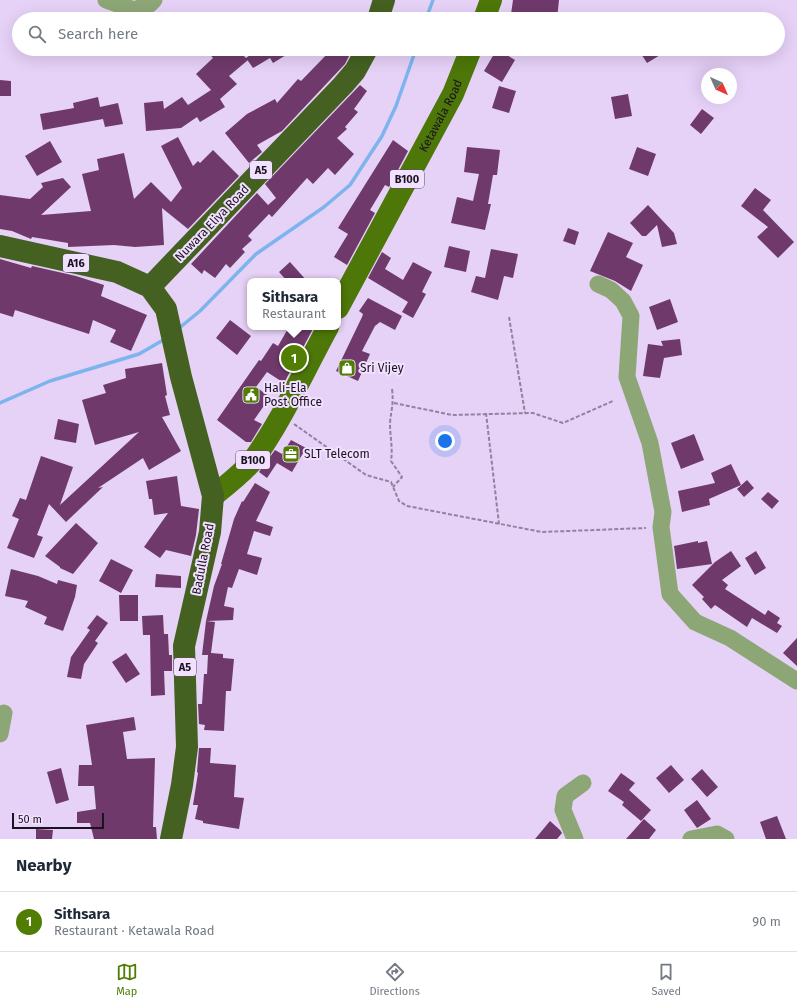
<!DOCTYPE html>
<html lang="en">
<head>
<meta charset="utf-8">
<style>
	body { margin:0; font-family:"Fira Sans",sans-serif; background:#f2f2f3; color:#1f2937 }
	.compass { position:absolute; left:701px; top:68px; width:36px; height:36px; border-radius:50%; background:#fff; box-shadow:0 4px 16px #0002; rotate:135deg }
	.scale { position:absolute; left:12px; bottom:10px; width:92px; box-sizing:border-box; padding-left:4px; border:2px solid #1a121f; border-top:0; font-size:11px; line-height:14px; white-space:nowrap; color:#1a121f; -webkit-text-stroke:3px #f1e0fe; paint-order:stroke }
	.you { position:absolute; left:445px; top:441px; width:14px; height:14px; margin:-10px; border:3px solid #fff; border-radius:50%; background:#1a73e8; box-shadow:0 0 0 6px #1a73e833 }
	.badge { display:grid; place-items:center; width:26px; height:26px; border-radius:50%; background:#507d02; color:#fff; font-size:13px; font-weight:700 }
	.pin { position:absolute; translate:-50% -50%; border:2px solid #fff; box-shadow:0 1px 4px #0006 }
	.popup { position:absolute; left:247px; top:278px; width:94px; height:52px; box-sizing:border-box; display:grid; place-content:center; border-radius:8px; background:#fff; filter:drop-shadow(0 1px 3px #0005); font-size:13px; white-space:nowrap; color:#747a83 }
	.popup b { font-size:15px; color:#1f2937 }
	.popup::after { content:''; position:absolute; left:50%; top:100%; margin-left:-8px; border:8px solid transparent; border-top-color:#fff }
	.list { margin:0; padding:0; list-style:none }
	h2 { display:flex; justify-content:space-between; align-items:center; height:52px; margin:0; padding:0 16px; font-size:17px }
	h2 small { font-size:13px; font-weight:400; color:#747a83 }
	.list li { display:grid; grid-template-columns:26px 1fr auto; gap:12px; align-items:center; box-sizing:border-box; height:60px; padding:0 16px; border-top:1px solid #e0e1e3 }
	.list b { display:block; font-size:15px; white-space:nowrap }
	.list p { margin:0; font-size:13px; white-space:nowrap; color:#747a83 }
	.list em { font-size:13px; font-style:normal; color:#747a83 }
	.icon { flex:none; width:22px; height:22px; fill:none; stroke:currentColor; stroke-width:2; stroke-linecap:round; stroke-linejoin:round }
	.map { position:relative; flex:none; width:797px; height:839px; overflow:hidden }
	.search { position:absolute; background:#fff; box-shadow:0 4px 16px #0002; left:12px; right:12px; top:12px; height:44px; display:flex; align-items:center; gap:10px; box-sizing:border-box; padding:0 14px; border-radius:22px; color:#747a83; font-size:15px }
	.sheet { height:112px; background:#fff }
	nav { display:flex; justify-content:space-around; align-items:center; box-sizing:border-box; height:56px; border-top:1px solid #e0e1e3; background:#fff; font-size:11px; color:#747a83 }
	nav a { display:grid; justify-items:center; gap:2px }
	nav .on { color:#507d02 }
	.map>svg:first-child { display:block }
</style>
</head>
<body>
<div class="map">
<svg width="797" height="839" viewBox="0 0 797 839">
	<rect width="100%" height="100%" fill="#e6d1f7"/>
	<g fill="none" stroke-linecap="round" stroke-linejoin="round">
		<path stroke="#7db4ee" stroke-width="3.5" d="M426 19 433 0
			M178 329 200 311 256 254 324 207 350 185 382 136 396 106 416 49
			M0 403 50 381 139 354 165 339"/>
	</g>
	<path fill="#6f3a6b" d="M513 0H559L557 19 511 14Z
		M205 49H237L248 60 229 76 237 84 220 99 225 107 200 122 197 117 181 128 146 131 144 103 163 101 164 109 182 97 188 105 211 90 196 74 213 58Z
		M258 49H296L273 63 270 58 253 68 246 58Z
		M332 49H343L350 54 345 64 282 131 257 145 262 152 249 163 225 133 247 114 275 99 277 103 298 79 301 81Z
		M497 49 515 60 502 82 484 71Z
		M638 49H670L647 63Z
		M0 80 11 81V96H0Z
		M360 85 367 91 354 109 358 112 345 127 347 129 337 138 354 154 335 175 328 168 313 184 307 178 272 217 269 214 248 236 252 240 242 249 245 252 230 268 226 264 215 278 204 270 202 274 191 264 257 193 268 205 276 198 265 184Z
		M499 86 516 91 509 113 492 108Z
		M628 94 632 116 615 119 611 97Z
		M98 97 100 107 118 103 123 124 105 127 103 119 43 130 40 114 74 108 73 103Z
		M702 109 714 118 701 134 690 125Z
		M178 137 193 166 198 161 200 163 213 150 239 176 188 229 162 208 164 245 135 247 114 245 68 247V243L32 237 31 239 12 231 0 229V195L30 199 43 187 41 183 63 178 71 187 41 215 91 211 82 174 99 170 97 159 124 153 134 199 151 182 171 202 182 188 161 146Z
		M393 140 408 151 389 187 385 185 370 210 375 213 347 265 334 257 348 234 338 228Z
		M50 141 62 162 37 176 25 156Z
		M467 147 500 150 497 175H493L488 204H491L485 230 451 223 457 197 473 201 479 174 464 172Z
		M637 147 656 154 648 176 629 169Z
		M755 188 771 200 763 210 794 242 778 258 757 237 768 227 741 206Z
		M648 205 674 233 677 244 662 247 657 225 646 236H642L630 223Z
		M568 228 579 232 575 245 563 241Z
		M608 232 633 243 626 257 643 265 631 291 615 281 590 271Z
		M449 246 470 251 466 272 444 267Z
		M491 249 518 254 513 278 504 276 498 300 471 292 476 276 485 278Z
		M382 252 391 258 385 269 403 280 413 262 432 272 422 292 426 294 413 318 402 312 408 302 368 278Z
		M0 259 31 268 32 266 76 276 104 285 101 296 147 315 131 351 110 342 116 330 93 320 89 334 15 310 13 317 0 313Z
		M290 262 307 281H287L279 272Z
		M368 298 402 316 395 330 380 322 375 326 362 351 370 354 358 381 336 371 362 317 363 314 359 311Z
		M670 299 678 322 657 330 649 307Z
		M230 320 251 336 237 355 216 338Z
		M289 327H314L284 383 267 372 256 387 270 397 254 420 262 424 251 442H246L217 420 259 360 261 361 273 343 278 346Z
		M680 339 682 355 664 358 660 378 643 376 648 344 663 346 661 341Z
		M162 363 167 395 165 396 170 415 162 417 181 451 149 470 143 458 98 488 103 487 66 522 49 504 37 535 43 537 34 558 7 548 19 519 12 516 20 498 26 500 41 456 73 467 60 505 139 432 95 445 82 400 106 393 103 385 126 378 125 369Z
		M58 419 79 424 76 443 54 439Z
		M694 434 704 460 681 469 671 443Z
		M291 440 306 448 292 472 277 463 267 478 259 472 275 450 282 454Z
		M731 464 741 485 709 499 710 505 682 512 678 491 715 483 711 473Z
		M177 476 181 506 199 509 196 535 191 556 166 550 160 558 144 547 168 513 154 515 152 499H149L146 481Z
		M747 480 754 488 744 497 737 489Z
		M255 483 270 492 256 521 273 527 270 536 254 531 247 554 262 558 257 575 239 569 232 588 228 587 224 606 234 608 233 620 206 621 214 586 222 564H221L234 519 242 501 243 502Z
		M768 492 779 501 772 509 761 499Z
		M76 523 98 543 73 574 60 568V567L45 556Z
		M698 541V543L707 541 712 564 677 569 674 546Z
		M731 551 741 566 722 580 728 585 725 589 765 615 768 610 780 618 777 623 782 626 777 633 752 618 747 627 715 605 711 609 702 599 704 597 692 585 715 562Z
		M756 551 766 568 755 575 745 558Z
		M111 559 133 570 121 593 99 581Z
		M11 569 38 576 57 584 58 580 77 585 75 597 63 631 44 624 47 617 25 607 28 601 5 596Z
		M156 574 181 576V588L155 587Z
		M119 595H138V621H120Z
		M97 615 108 623 95 641 98 643 84 664 81 679 67 677 71 657 90 630 87 628Z
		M163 615 164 634H168L169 655H172V671H164L165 695 151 696 150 635H143L142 616Z
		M206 621 215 622 211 653 223 654V658L234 659 231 691H226L224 731 204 730 205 725 199 724 198 704H202L204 674H207L208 655H202Z
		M797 638V666L783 653Z
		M126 653 140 674 126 683 112 662Z
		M134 717 136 730 123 732 127 759 155 758 153 827H156L157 839H94L90 823H77V812L96 809 94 786H78L79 765H92L86 725Z
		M199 748H211L210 763 236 765 234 797 244 798 239 829 203 823V821L195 819 198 805H193L198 773 197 772Z
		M671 765 684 780 669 793 656 778Z
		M61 768 69 800 56 804 47 772Z
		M702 769 718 787 707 797 691 779Z
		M621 773 635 783 629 790 651 810 641 821 622 805 624 802 608 791Z
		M697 800 711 819 697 828 684 810Z
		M777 816 786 839H766L760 822Z
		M644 819 656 830 649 839H626Z
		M550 821 560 830 562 833 557 839H535Z
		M36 829 53 830 52 839H36Z"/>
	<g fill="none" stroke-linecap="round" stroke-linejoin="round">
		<path stroke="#91829d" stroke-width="2" stroke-dasharray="4 2" stroke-linecap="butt" d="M509 317 525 413
			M392 389C394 404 391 410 390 423 390 437 393 448 391 461L402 477 393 487
			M394 403 452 415 533 413 563 423 613 401
			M486 413 499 524
			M294 424 366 475 391 482 399 501 407 506 542 532 646 528"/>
		<path stroke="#8da676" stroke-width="17" d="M106 0 134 10 150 4 154 0
			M598 284 611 290 623 301 631 316 627 377 650 443 663 512 661 527 670 594 695 622 730 638 797 681
			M0 734 4 713
			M575 839 563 810 565 796 583 783
			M691 839 717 834 726 839"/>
		<g stroke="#4d7708" stroke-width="22">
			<path d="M484 19 491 0"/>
			<path id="s1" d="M338 308 453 94 471 49"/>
			<path d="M213 496C227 485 243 473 254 459 283 418 304 371 328 327"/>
		</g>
		<path stroke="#446121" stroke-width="22" d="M378 19 384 0
			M0 246 117 272 150 287 166 309 181 377 213 496 210 532 184 646 187 747 182 785 171 839
			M150 287 343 85 355 71 367 49"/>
	</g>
	<defs>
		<g id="shop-square" transform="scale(0.9)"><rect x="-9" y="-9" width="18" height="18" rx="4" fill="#507d02" stroke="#f1e0fe"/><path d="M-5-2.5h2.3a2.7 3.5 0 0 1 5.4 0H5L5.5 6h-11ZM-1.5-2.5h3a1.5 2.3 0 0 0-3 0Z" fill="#fff"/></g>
		<g id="civic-square" transform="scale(0.9)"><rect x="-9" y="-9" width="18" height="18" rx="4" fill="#507d02" stroke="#f1e0fe"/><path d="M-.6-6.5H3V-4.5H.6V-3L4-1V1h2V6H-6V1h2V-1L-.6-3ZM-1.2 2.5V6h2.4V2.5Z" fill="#fff"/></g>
		<g id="office-square" transform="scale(0.9)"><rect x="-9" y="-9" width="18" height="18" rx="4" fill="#507d02" stroke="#f1e0fe"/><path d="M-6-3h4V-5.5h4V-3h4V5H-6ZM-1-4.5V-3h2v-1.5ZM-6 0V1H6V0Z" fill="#fff"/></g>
	</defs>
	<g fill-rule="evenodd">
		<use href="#shop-square" x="347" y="368"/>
		<use href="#civic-square" x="251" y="395"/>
		<use href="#office-square" x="291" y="454"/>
	</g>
	<g text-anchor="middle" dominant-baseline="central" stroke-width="4" stroke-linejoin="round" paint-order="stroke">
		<g fill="#f1e0fe" stroke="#5a5062" stroke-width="1">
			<rect x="250" y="161" width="22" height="18" rx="3"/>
			<rect x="390" y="170" width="34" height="18" rx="3"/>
			<rect x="63" y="254" width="26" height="18" rx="3"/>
			<rect x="236" y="451" width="34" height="18" rx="3"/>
			<rect x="174" y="658" width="22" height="18" rx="3"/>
		</g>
		<g font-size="11" font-weight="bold" fill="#1a121f">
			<text x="261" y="170">A5</text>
			<text x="407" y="179">B100</text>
			<text x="76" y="263">A16</text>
			<text x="253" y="460">B100</text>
			<text x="185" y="667">A5</text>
		</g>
		<g font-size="12" fill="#1a121f" stroke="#f1e0fe">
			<text stroke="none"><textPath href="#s1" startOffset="218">Ketawala Road</textPath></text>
			<text transform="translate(212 223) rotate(-46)">Nuwara Eliya Road</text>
			<text transform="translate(203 559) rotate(-79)">Badulla Road</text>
		</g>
		<g font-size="12" fill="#1a121f" stroke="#f1e0fe" text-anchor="start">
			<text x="360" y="368">Sri Vijey</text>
			<text x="264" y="388">Hali-Ela<tspan x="264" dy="14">Post Office</tspan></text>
			<text x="304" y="454">SLT Telecom</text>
		</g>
	</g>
</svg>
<svg class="compass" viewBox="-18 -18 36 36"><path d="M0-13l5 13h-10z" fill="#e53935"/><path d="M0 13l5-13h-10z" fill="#747a83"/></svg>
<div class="scale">50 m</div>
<div class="you"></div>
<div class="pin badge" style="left:294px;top:358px">1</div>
<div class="popup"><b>Sithsara</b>Restaurant</div>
<div class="search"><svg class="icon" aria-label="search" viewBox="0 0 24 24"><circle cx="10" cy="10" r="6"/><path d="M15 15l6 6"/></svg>Search here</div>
</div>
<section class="sheet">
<h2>Nearby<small></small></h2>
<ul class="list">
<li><span class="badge">1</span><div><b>Sithsara</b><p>Restaurant · Ketawala Road</p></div><em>90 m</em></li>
</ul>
</section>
<nav>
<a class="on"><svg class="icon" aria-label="map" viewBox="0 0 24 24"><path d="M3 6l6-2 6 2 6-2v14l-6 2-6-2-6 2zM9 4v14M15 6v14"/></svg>Map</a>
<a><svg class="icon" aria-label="directions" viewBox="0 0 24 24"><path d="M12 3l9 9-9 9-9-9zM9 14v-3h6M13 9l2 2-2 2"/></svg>Directions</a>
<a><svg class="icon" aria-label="saved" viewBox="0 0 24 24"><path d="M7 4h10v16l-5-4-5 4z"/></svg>Saved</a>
</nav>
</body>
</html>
